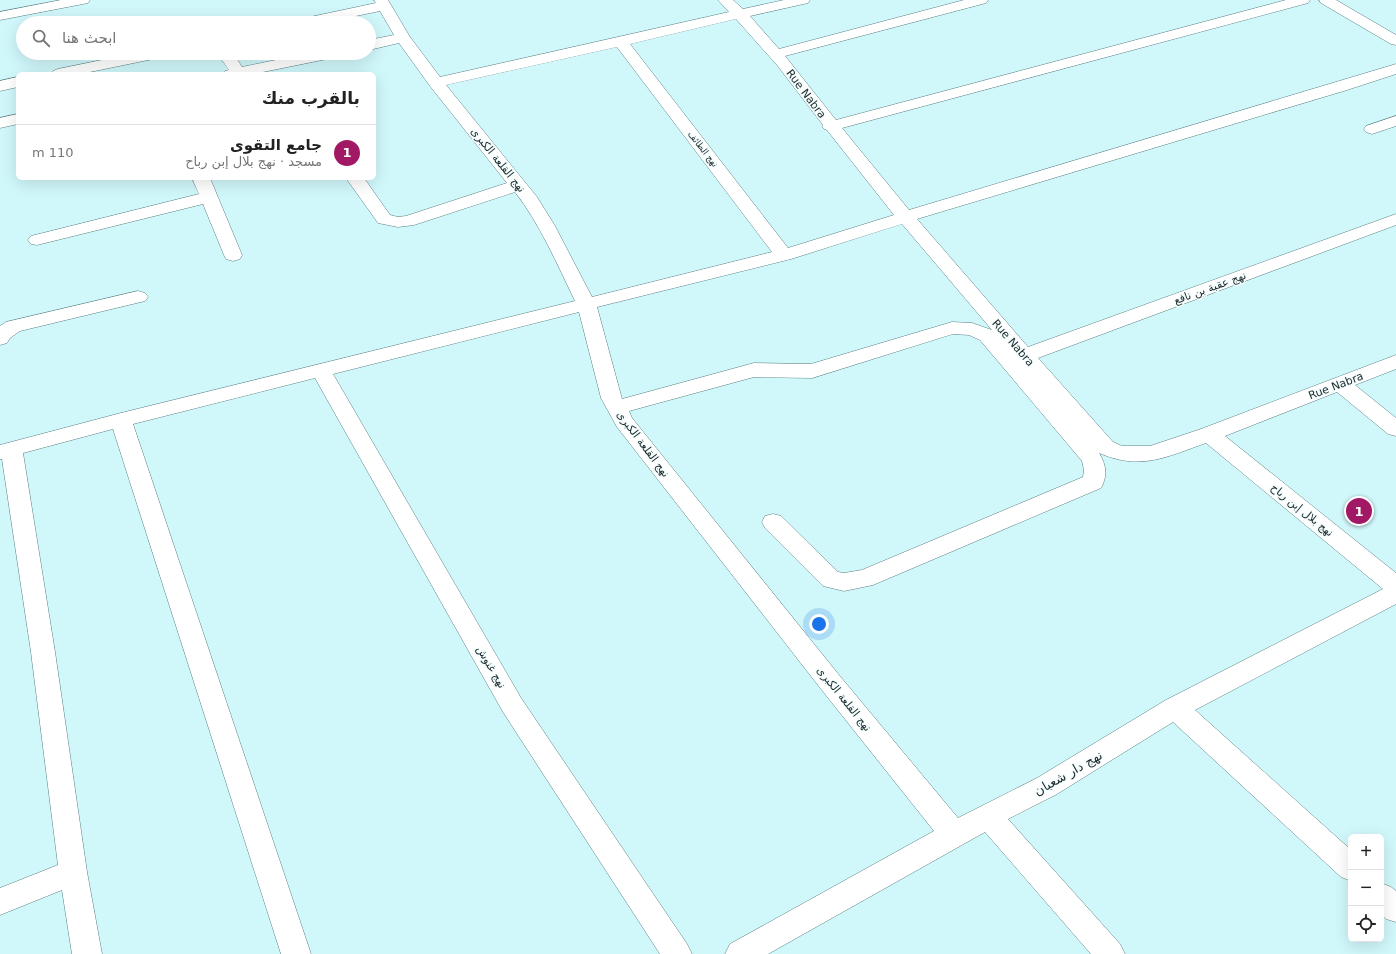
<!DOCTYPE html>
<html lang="ar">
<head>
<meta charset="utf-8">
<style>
	body { margin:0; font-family:"DejaVu Sans",Cairo,sans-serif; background:#f6f6f6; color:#222; direction:rtl }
	.controls { position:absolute; right:12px; bottom:12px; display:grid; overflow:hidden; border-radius:6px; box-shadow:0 4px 16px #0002 }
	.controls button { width:36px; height:36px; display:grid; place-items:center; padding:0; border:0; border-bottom:1px solid #e0e0e0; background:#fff; color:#222; font:20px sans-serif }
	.you { position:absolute; left:819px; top:624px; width:14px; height:14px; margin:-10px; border:3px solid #fff; border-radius:50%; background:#1a73e8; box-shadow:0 0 0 6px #1a73e833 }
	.badge { display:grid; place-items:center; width:26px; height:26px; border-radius:50%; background:#a11965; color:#fff; font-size:13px; font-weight:700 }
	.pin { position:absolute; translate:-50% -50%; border:2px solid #fff; box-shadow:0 1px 4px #0006 }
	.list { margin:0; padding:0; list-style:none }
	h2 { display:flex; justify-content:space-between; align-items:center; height:52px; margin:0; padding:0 16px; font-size:17px }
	h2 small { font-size:13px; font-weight:400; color:#767676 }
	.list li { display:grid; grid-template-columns:26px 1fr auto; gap:12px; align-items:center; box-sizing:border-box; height:56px; padding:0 16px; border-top:1px solid #e0e0e0 }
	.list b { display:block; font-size:15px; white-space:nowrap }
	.list p { margin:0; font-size:13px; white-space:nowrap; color:#767676 }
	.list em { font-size:13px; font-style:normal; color:#767676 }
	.icon { flex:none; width:22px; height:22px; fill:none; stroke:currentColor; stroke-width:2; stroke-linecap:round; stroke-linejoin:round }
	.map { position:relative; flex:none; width:1396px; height:954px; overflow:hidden; direction:ltr }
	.search { position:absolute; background:#fff; box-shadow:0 4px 16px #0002; left:16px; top:16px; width:360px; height:44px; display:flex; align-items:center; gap:10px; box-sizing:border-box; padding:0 14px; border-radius:22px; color:#767676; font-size:15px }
	.panel { position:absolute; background:#fff; box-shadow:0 4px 16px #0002; left:16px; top:72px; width:360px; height:108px; border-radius:6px; direction:rtl }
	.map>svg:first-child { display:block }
</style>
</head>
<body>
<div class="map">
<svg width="1396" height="954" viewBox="0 0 1396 954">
	<rect width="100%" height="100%" fill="#d0f7fa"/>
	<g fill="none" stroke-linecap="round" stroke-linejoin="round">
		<g stroke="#5b7f82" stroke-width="1">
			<path id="minor" d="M61 0H90L88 3 83 4 0 20V12Z
				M374 0H388L410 37 440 77 729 12 718 0H733L743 9 784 0H810L808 3 750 16 779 49 964 0H988L986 3 785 56 836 120 1286 0H1310L1308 3 842 128 909 210 1396 64V74L1347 90 917 219 1028 347 1396 214V225L1038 358 1113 442 1122 446H1150L1201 429 1396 355V369L1355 385 1396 418V436L1388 434 1337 392 1225 436 1396 573V604L1195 710 1351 850V881L1341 877 1173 722 1057 794 1008 819 1120 944 1125 954H1091L985 832 768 954H725L730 944 934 831 821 689 617 427 601 398 579 312 333 374 521 698 687 944 692 954H660L503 712 315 378 133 424 311 954H281L113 429 23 453 55 652 87 872 102 954H72L62 890 0 915V888L58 865 31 652 2 459H0V445L121 413 575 301C557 264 540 224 515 192L414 225 398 227 378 223 346 178H364L390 215 398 217 406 216 507 183 430 86 399 43 369 50V40L394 35 380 11 322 23H294L296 20 301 19 376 3ZM736 19 777 65 823 125 822 126 824 129 827 130 894 215 788 248 630 44ZM617 47 772 252 592 297 555 226 537 197 446 85ZM902 224 992 330 972 323 952 322 811 364 754 363 622 399 597 307 791 259ZM953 334 969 335 980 340 1082 461 1084 470 1083 477 862 570 844 573 838 572 781 516 773 514 765 516 762 522 765 528 823 586 844 591 873 585 1101 488C1108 476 1106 464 1099 453 1141 471 1166 457 1206 443L1383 589 1166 700 1037 778 958 818 839 675 632 418 629 411 754 377 812 378Z
				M1319 0H1336L1396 35V45L1391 44 1321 3Z
				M136 53H166L163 56 158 58 80 74H50L53 71 58 69Z
				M217 53H233L242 67 310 53H340L337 56 332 58 253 74H222L225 71 229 70Z
				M18 77V87L0 91V81Z
				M18 114V124L0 128V118Z
				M1396 116V126L1372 134 1366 132 1364 129 1366 126Z
				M192 178H210L242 255 240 259 233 261 226 259 224 255 203 204 37 245 31 244 28 240 31 236 199 194Z
				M138 291 145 293 148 297 145 301 20 331 10 338 7 343 0 345V326L6 322Z
				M1381 883 1391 887 1396 891V922L1386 919 1381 914Z"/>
		</g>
		<use href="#minor" fill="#fff" fill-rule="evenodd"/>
	</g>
	<g text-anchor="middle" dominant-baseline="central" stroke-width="3" stroke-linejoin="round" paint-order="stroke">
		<g font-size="9" fill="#1c2b2c" stroke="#f6fdfe">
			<text transform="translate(703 149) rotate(52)">نهج الطائف</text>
		</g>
		<g font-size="11" fill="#1c2b2c" stroke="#f6fdfe">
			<text transform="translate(806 94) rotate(53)">Rue Nabra</text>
			<text transform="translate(498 160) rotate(51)">نهج القلعة الكبرى</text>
			<text transform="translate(1210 288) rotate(-20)">نهج عقبة بن نافع</text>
			<text transform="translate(1013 343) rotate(49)">Rue Nabra</text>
			<text transform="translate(1336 386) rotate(-21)">Rue Nabra</text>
			<text transform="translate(643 444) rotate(53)">نهج القلعة الكبرى</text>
			<text transform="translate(1302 510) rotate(39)">نهج بلال إبن رباح</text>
			<text transform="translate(491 667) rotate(60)">نهج غنوش</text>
			<text transform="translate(844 699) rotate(51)">نهج القلعة الكبرى</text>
		</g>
		<g font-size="13" fill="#1c2b2c" stroke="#f6fdfe">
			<text transform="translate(1068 773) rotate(-30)">نهج دار شعبان</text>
		</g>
	</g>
</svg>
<div class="controls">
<button>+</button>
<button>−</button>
<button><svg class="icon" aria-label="locate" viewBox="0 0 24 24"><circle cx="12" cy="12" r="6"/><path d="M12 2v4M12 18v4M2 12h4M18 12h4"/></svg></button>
</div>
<div class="you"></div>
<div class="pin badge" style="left:1359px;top:511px">1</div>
<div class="search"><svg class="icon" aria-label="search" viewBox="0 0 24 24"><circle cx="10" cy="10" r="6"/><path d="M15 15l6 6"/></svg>ابحث هنا</div>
<section class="panel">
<h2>بالقرب منك<small></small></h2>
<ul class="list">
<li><span class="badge">1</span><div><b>جامع التقوى</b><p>مسجد · نهج بلال إبن رباح</p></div><em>110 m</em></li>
</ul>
</section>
</div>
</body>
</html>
